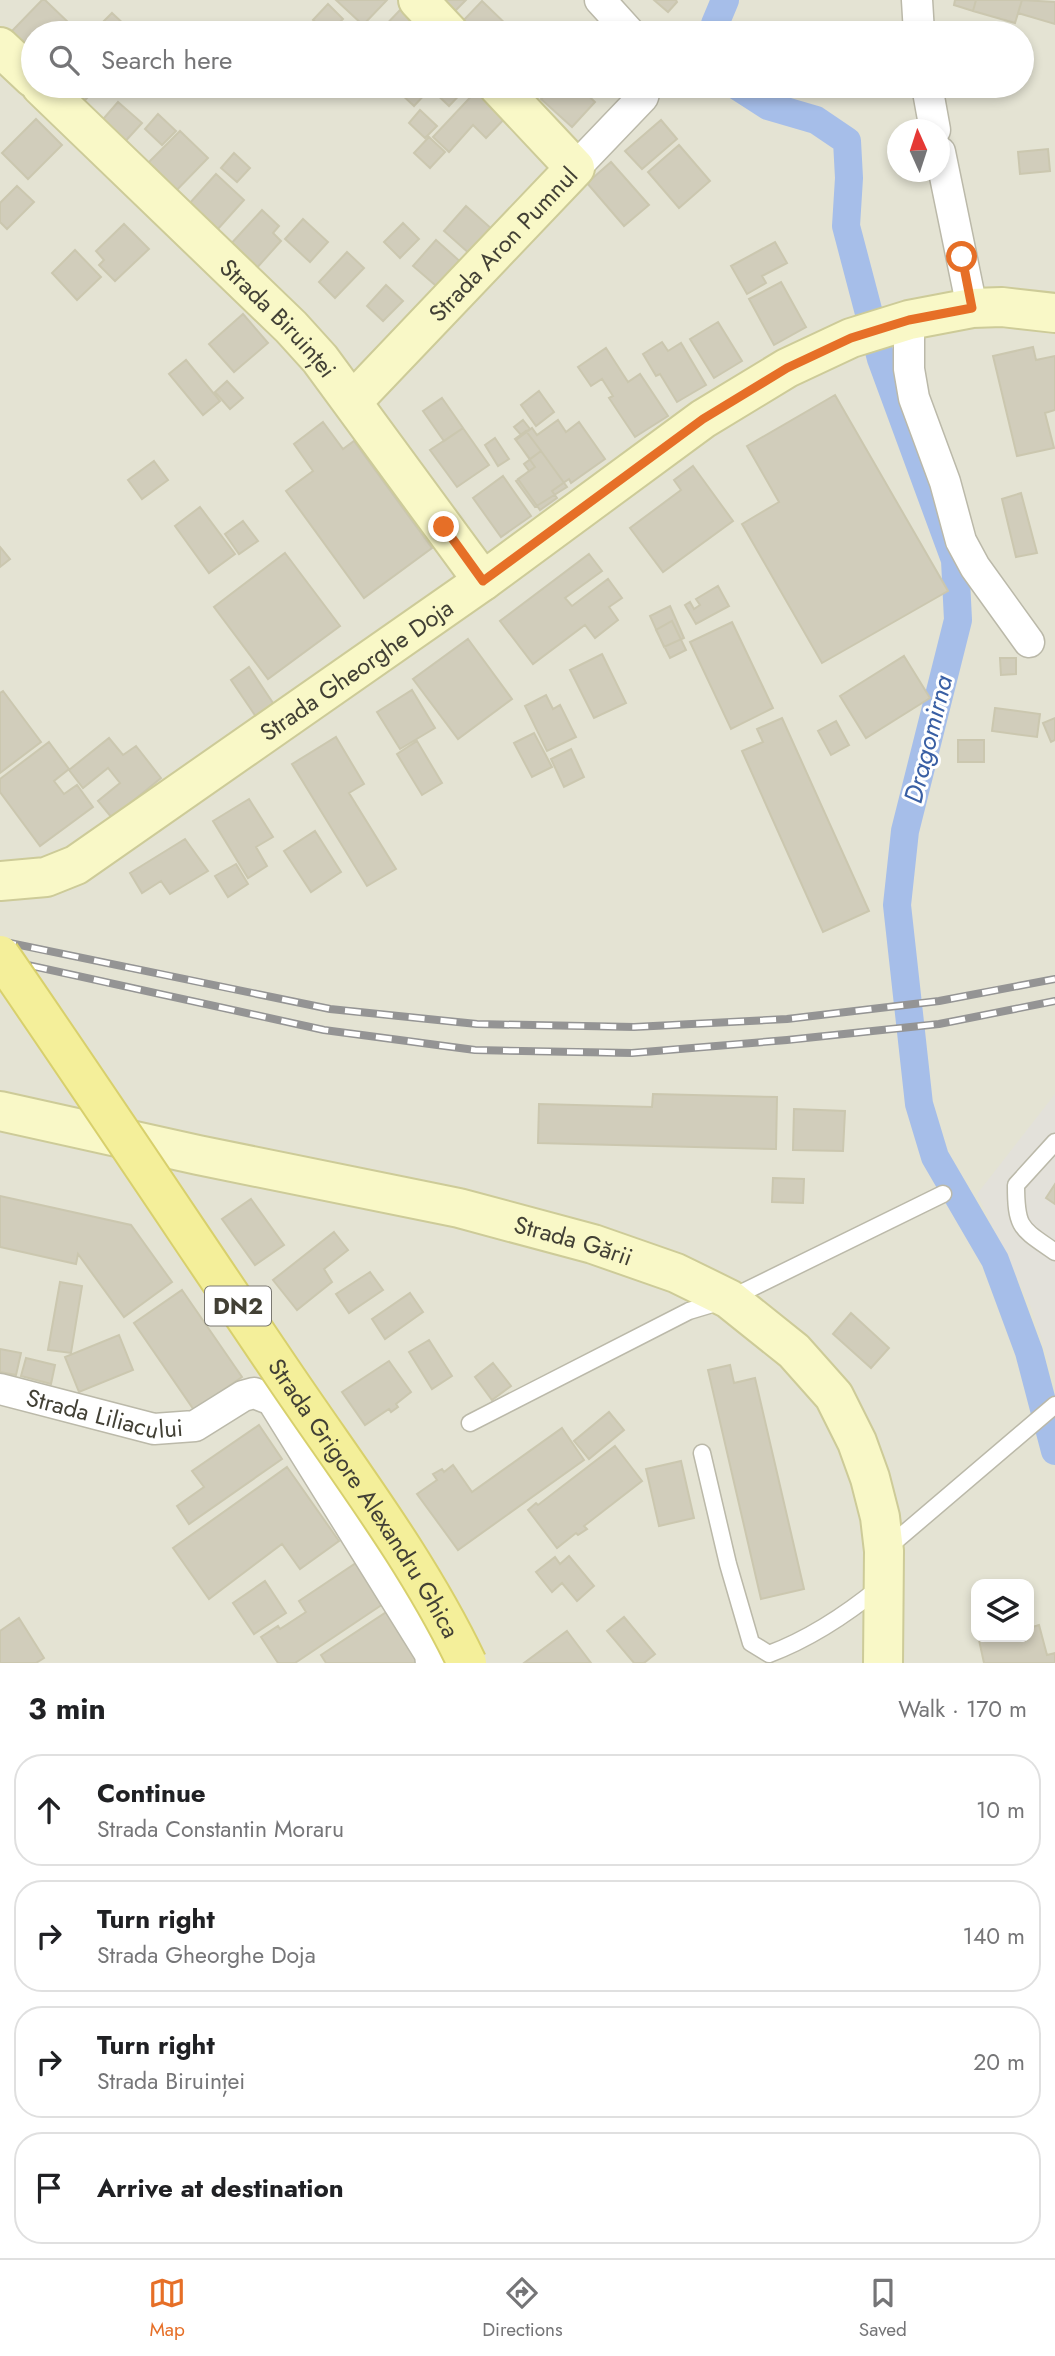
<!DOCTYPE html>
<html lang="en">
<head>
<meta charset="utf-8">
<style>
	body { margin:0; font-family:Jost,sans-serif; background:#f6f6f6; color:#202124 }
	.controls { position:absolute; right:21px; bottom:21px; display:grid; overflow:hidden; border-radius:14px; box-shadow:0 4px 10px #0003 }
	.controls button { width:63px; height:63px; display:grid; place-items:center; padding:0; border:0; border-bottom:2px solid #e0e0e0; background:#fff; color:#202124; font:35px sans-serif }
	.compass { position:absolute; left:887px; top:119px; width:63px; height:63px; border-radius:50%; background:#fff; box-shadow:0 4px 10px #0003; rotate:357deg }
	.stop { position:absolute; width:21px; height:21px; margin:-16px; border:5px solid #e66f27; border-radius:50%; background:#fff }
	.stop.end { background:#e66f27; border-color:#fff; box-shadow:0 2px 7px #0008 }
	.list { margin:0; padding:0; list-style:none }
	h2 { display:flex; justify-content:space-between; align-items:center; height:91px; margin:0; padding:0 28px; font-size:30px }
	h2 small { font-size:23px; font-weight:400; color:#757577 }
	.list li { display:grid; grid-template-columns:46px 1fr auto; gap:21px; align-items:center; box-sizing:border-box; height:112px; margin:0 14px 14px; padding:0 14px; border:2px solid #e0e0e0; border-radius:28px }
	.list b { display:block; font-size:26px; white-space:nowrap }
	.list p { margin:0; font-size:23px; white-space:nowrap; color:#757577 }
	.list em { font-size:23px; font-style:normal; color:#757577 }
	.icon { flex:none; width:38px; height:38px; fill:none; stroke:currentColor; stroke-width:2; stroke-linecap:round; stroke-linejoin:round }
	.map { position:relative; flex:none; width:1055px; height:1663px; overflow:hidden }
	.search { position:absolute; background:#fff; box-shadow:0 4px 10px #0003; left:21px; right:21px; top:21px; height:77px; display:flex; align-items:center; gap:18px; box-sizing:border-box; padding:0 24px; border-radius:38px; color:#757577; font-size:26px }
	.sheet { height:595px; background:#fff }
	nav { display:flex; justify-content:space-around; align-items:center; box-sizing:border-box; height:98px; border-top:2px solid #e0e0e0; background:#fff; font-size:19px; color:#757577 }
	nav a { display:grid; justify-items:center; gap:4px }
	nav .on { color:#e66f27 }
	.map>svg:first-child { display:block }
</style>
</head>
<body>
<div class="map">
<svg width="1055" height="1663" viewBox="0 0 1055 1663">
	<rect width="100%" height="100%" fill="#f1f0e5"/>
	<path fill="#e4e3d3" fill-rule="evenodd" d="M0 0H1055V1663H0ZM33 33H1022V86H33ZM898 130H940V172H898ZM976 1584H1029V1637H976Z"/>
	<path fill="#e3e1da" d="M1055 1094V1381L1031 1308 977 1194Z"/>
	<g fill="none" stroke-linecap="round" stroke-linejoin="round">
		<path stroke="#a6bee9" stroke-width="28" d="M715 33V24L725 0
			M737 86 768 106 816 120 847 141 849 178 846 226 881 359 955 560 958 620 905 831 897 905 919 1104 935 1157 995 1260 1029 1352 1055 1451"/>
	</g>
	<path fill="#d1cdbb" stroke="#cbc7af" stroke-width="2" d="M42 0H45L71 25 63 33H33V53L11 32Z
		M336 0H387L363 25Z
		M439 0H466L453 13Z
		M654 0H676L677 2 668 12Z
		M955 0H976L973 11 954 5Z
		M976 0H1022L1015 23 973 11Z
		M1022 0 1055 2V24L1018 13Z
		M482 1 511 29 507 33H474L462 22Z
		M328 4 343 19 329 33 313 20Z
		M402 8 428 33H378Z
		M112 13 128 28 123 33H103L97 28Z
		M51 86H98L76 110Z
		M403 86H418L426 93 414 106 398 91Z
		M428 86H468L449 106Z
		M553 86H578L595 102 572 127 541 99Z
		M480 87 509 114 486 138 473 125 449 152 433 137Z
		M118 102 142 123 121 146 98 125Z
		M420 110 437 126 425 138 409 123Z
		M158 114 176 131 162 145 145 129Z
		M36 119 62 145 28 179 2 153Z
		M661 120 677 139 642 169 625 151Z
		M180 131 208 158 168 199 140 171Z
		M429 137 445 152 430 168 414 153Z
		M679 145 710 181 679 208 648 172Z
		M1048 149 1050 171 1020 174 1018 152Z
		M234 153 250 168 237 182 221 168Z
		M611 162 649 205 624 226 587 183Z
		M216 174 244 200 217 230 189 204Z
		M17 186 34 202 7 229 0 222V203Z
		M466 206 493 230 471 255 444 231Z
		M262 210 279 226 273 233 281 241 254 271 228 247Z
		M303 219 328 242 310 262 285 239Z
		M403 223 419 239 400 258 384 242Z
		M124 224 149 249 115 281 99 265 104 260 96 251Z
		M436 240 464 265 441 290 413 266Z
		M775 242 787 263 762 276 766 283 747 294 731 266Z
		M75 250 101 277 77 300 52 273Z
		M347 252 364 268 335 298 319 282Z
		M781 282 806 327 774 345 749 299Z
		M386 285 403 301 383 321 367 306Z
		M243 314 268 343 234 372 209 344Z
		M718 322 742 361 714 378 690 339Z
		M662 342 668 351 681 343 706 385 677 402 660 374 656 376 643 354Z
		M1033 347 1036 360 1055 356V410L1045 413 1054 448 1017 456 993 356Z
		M606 348 628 382 640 374 668 416 635 437 609 398 613 396 602 379 591 386 578 367Z
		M186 360 220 401 203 415 169 374Z
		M227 381 243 398 230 409 215 392Z
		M539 391 554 412 536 426 521 405Z
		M835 395 948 591 822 663 742 524 779 502 747 446Z
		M442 398 463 428 444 441 423 411Z
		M523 420 530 429 521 435 514 427Z
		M558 420 566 432 579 422 605 459 571 483 569 479 552 491 557 498 540 510 518 479 535 467 516 440 532 428 537 435Z
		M323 422 343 449 354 441 432 548 364 598 286 491 313 471 294 444Z
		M463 428 489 465 457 487 430 450Z
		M526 431 541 451 530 459 515 439Z
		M495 438 509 459 498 466 485 445Z
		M541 451 567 487 535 507 516 481 529 471 524 464Z
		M154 461 168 480 142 499 128 480Z
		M693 466 733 521 663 572 630 528 681 490 674 480Z
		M503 476 531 516 501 537 473 498Z
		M1021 493 1037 553 1016 557 1002 499Z
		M200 507 235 554 209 573 175 526Z
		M243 521 258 541 239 554 225 534Z
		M0 547 10 559 0 567Z
		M285 553 340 626 268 679 214 607Z
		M589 554 602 571 565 598 572 606 608 579 622 598 609 607 618 620 595 638 585 625 533 664 500 621Z
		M718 586 729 606 696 624 685 605 690 602 694 609 700 605 696 599Z
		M670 606 684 638 664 647 650 616Z
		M672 621 686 650 670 658 656 630Z
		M732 622 773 708 731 729 690 642Z
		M468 639 512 699 458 739 413 679Z
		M602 654 626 703 594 718 570 670Z
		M904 656 930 698 866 738 840 696Z
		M1000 658H1016V674L1001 675Z
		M249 667 279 712 261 724 231 680Z
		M412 690 435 728 400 749 377 712Z
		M3 691 41 742 0 773V693Z
		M546 695 553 709 560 705 576 737 547 751 525 706Z
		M995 708 1040 714 1037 737 992 731Z
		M782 718 869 911 823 932 742 751 763 742 757 729Z
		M1055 718V740L1051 742 1043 723Z
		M836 721 849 745 831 755 818 731Z
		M534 733 552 767 532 777 514 743Z
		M336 737 364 784 349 793 396 869 367 886 292 764Z
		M109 738 123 755 136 746 161 778 112 818 98 801 120 783 108 768 83 788 69 770Z
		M958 740H984V762H958Z
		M417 741 442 783 422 795 397 754Z
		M49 742 69 769 54 781 64 794 77 785 93 807 40 846 0 792V779Z
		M571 749 584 777 564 787 551 759Z
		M249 799 273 837 256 847 267 866 248 878 213 821Z
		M315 831 341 872 311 892 284 851Z
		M185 839 208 871 170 894 161 881 142 893 130 873Z
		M236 864 248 884 228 897 215 876Z
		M653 1094 777 1097 776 1149 538 1143 539 1104 652 1107Z
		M794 1109 845 1111 843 1151 793 1150Z
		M773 1178 804 1179 803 1203 772 1202Z
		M1055 1184V1204L1046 1198Z
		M0 1196 131 1225 172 1282 124 1317 78 1254 76 1264 0 1247Z
		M251 1199 284 1245 255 1265 222 1219Z
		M334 1232 348 1250 324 1269 332 1282 297 1310 273 1280Z
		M370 1272 383 1290 349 1313 336 1294Z
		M60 1282 82 1286 71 1353 48 1350Z
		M182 1290 242 1377 194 1410 134 1323Z
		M410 1293 423 1312 385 1339 372 1319Z
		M851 1313 889 1348 871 1368 833 1334Z
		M119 1335 133 1370 79 1392 65 1357Z
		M429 1340 452 1376 432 1389 409 1352Z
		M0 1349 21 1353 16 1375 0 1372Z
		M26 1358 55 1365 51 1384 21 1376Z
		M389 1361 411 1392 396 1404 398 1407 391 1412 389 1409 365 1425 342 1392Z
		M493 1363 511 1386 492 1400 475 1377Z
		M730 1365 734 1383 755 1378 804 1589 761 1599 708 1370Z
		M609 1412 624 1430 589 1459 574 1441Z
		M259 1425 282 1459 189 1524 177 1506 204 1487 192 1471Z
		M562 1428 584 1460 458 1550 417 1494 437 1480 433 1474 442 1469 444 1472 453 1465 472 1492Z
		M615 1446 642 1481 584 1526 587 1529 578 1535 576 1533 557 1548 528 1510 536 1503 538 1505Z
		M681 1461 694 1518 659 1526 646 1469Z
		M287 1467 339 1541 300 1569 282 1544 209 1599 173 1548Z
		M569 1556 594 1586 577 1601 562 1583 552 1592 536 1572 555 1557 560 1564Z
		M359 1561 386 1602 295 1663H278L261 1637 278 1626 280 1629 306 1612 299 1601Z
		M265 1581 286 1613 254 1634 233 1603Z
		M388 1611 420 1660 414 1663H326L321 1655Z
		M624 1617 655 1654 644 1663H634L607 1631Z
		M19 1618 44 1658 36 1663H0V1631Z
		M1039 1625 1047 1655 1055 1653V1663H984L979 1640 991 1637H1029V1628Z
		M567 1631 591 1663H524Z
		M567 1631 591 1663H524Z"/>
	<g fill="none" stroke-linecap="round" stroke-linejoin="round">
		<g stroke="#bbb9a9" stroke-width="19">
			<path id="lane" d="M1055 1142 1016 1185C1016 1229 1021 1228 1055 1252
				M470 1423 689 1311 729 1299 943 1194
				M702 1453 728 1564 751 1643 769 1654C809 1639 847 1614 880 1587
				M886 1549 1055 1405"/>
		</g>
		<g stroke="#bbb9a9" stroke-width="33">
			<g id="street">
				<path d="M600 0 630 33"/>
				<path d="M917 0 919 33"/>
				<path d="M927 86 935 130"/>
				<path d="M940 152 972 308"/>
				<path d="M575 168 643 97 646 86"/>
				<path d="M909 320V369L914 398 945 482 961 541 975 567 1029 642"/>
				<path id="s1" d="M0 1389 154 1429 195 1426 243 1396 254 1393 272 1400 430 1654 431 1663"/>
			</g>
		</g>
		<g stroke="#cdcb98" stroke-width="42">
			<g id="secondary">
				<path d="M418 0 449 33"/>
				<path d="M0 47 33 78"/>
				<path id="s2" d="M41 86 291 327 320 359 483 581"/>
				<path id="s3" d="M353 401 575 168 498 86"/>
				<path id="s4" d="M0 881 46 877 76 865 483 581 703 419 787 368 851 338 909 320 972 308 1002 307 1055 313"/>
				<path id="s5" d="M0 1111 198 1155 459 1208 593 1244 676 1273 729 1299 794 1351 834 1396 857 1442 870 1478 880 1517 884 1551 883 1663"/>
			</g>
		</g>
		<use href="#lane" stroke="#fff" stroke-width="16"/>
		<use href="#street" stroke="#fff" stroke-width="30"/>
		<use href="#secondary" stroke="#f9f8c7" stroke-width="38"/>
		<g stroke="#949494" stroke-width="8">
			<path id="rail" d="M0 941 330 1009 477 1024 634 1027 787 1019 939 1001 1055 979
				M0 959 324 1030 475 1050 632 1053 787 1040 939 1024 1055 1001"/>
		</g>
		<use href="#rail" stroke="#fff" stroke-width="5" stroke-dasharray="16" stroke-linecap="butt"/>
		<g stroke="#d8d06c" stroke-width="42" stroke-linecap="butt">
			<g id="primary-bridge">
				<path id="s6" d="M0 955C95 1093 188 1233 282 1372 346 1467 418 1560 467 1663"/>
			</g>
		</g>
		<use href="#primary-bridge" stroke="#f4ef9a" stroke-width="38"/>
	</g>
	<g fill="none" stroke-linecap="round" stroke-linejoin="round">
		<path stroke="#e66f27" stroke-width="9" d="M444 527 483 581 703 419 787 368 851 338 909 320 972 308 962 257"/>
	</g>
	<g text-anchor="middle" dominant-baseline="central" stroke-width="6" stroke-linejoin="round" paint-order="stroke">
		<rect fill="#fff" stroke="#7b7972" stroke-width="2" x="205" y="1286.5" width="66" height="39" rx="5"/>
		<g font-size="23" font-weight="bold" fill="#424035">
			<text x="238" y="1306">DN2</text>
		</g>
		<g font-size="24" fill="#424035" stroke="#fff">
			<text stroke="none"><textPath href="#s3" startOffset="217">Strada Aron Pumnul</textPath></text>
			<text stroke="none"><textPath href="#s2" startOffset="332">Strada Biruinței</textPath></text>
			<text stroke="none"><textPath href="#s4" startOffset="420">Strada Gheorghe Doja</textPath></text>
			<text stroke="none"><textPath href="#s5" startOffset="588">Strada Gării</textPath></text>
			<text stroke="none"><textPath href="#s1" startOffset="108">Strada Liliacului</textPath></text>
			<text stroke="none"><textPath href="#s6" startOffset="654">Strada Grigore Alexandru Ghica</textPath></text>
		</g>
		<g font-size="26" font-style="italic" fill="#395fa4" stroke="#fff">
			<text transform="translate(928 739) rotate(-76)">Dragomirna</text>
		</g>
	</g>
</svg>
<div class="controls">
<button><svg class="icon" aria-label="layers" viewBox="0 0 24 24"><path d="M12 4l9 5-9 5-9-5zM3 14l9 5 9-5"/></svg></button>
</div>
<svg class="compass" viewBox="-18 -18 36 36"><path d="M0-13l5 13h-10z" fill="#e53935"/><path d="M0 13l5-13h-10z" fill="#757577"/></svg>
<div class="stop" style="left:962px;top:257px"></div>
<div class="stop end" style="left:444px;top:527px"></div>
<div class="search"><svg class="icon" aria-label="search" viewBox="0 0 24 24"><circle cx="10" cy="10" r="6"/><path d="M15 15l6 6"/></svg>Search here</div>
</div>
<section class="sheet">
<h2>3 min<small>Walk · 170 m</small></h2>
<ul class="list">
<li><svg class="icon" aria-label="ahead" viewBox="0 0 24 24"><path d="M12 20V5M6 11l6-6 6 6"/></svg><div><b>Continue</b><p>Strada Constantin Moraru</p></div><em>10 m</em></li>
<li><svg class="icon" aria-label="right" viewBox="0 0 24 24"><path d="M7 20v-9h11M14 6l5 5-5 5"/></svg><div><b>Turn right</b><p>Strada Gheorghe Doja</p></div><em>140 m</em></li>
<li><svg class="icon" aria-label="right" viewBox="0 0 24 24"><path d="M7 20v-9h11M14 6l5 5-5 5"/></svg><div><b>Turn right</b><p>Strada Biruinței</p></div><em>20 m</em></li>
<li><svg class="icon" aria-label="arrive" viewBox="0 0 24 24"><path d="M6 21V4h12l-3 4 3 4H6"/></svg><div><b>Arrive at destination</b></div></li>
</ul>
</section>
<nav>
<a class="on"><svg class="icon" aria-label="map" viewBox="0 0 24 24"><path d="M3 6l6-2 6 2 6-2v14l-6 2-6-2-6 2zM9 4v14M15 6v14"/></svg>Map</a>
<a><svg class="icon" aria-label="directions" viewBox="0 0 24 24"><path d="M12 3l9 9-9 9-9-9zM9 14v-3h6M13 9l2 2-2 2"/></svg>Directions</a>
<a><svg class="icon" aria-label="saved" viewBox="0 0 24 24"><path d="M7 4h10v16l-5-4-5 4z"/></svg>Saved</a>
</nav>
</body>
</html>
